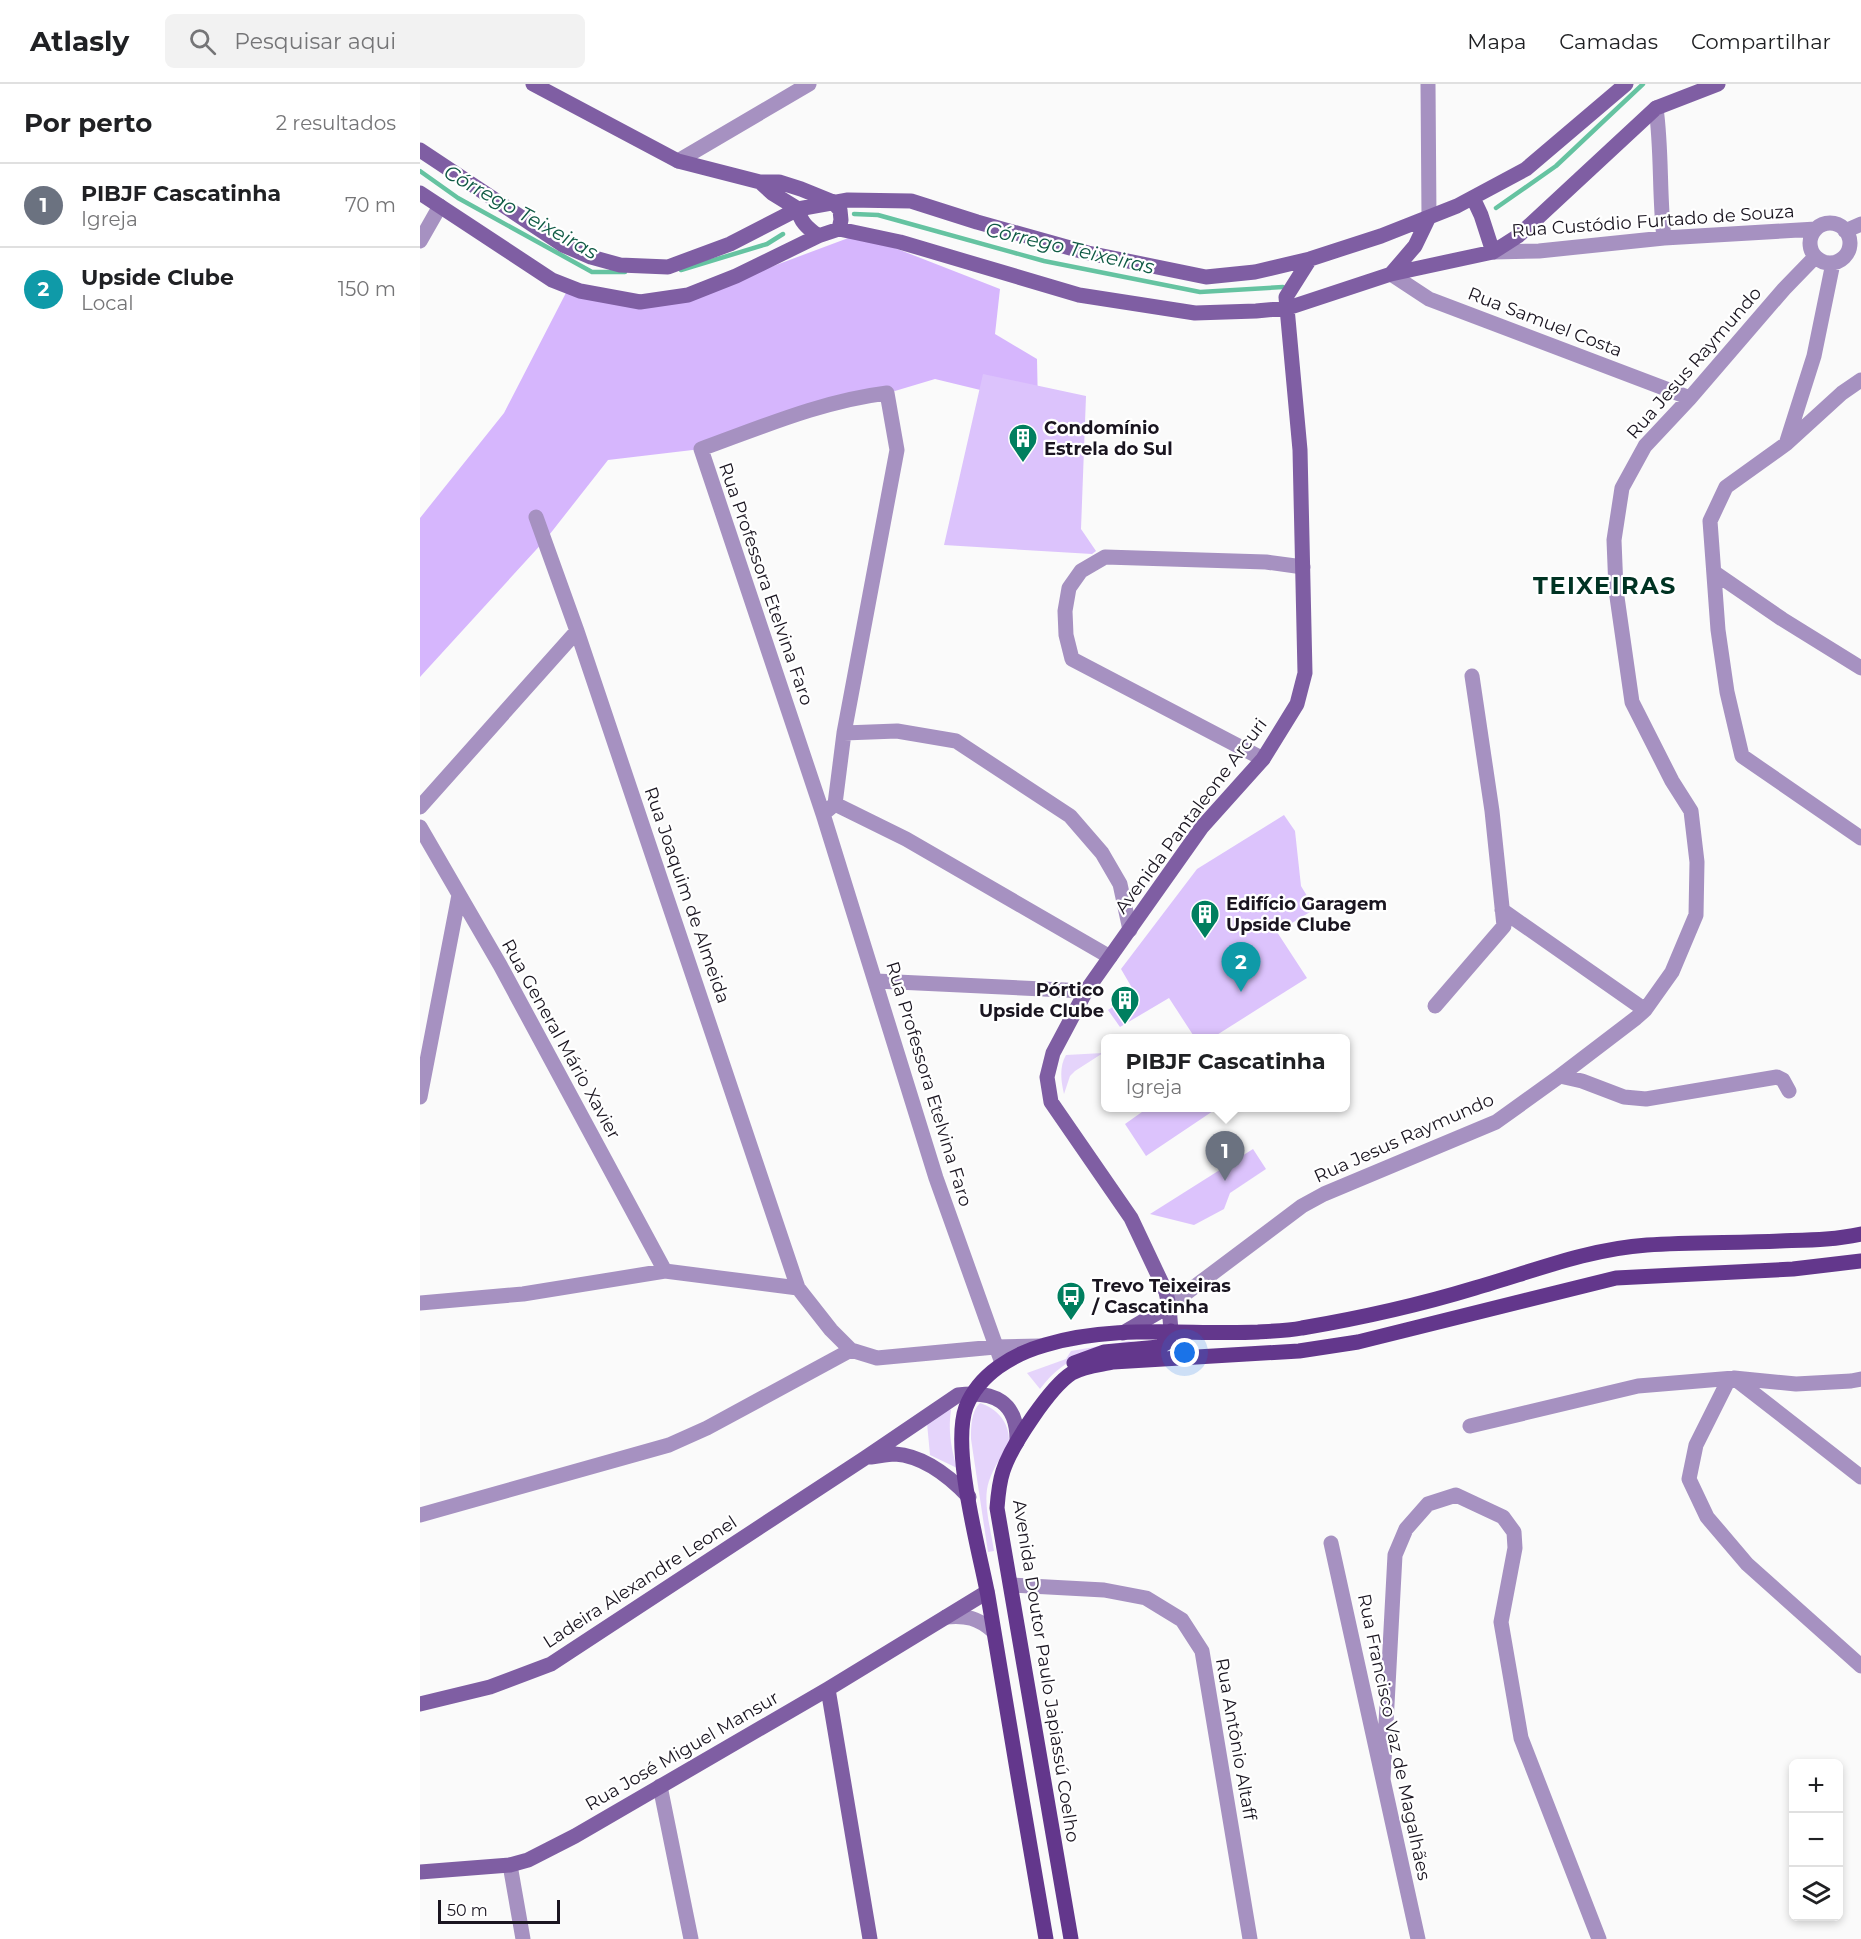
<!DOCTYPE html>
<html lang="pt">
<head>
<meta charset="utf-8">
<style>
	body { margin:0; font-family:Montserrat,sans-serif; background:#f2f2f2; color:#202124 }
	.controls { position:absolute; right:18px; bottom:18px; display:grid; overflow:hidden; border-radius:9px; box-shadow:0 3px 9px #0003 }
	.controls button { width:54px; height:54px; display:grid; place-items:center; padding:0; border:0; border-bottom:2px solid #e0e0e0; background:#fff; color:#202124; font:30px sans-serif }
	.scale { position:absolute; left:18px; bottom:15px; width:122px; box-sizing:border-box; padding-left:6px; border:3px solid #1a1520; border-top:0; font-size:16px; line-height:21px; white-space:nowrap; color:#1a1520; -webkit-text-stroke:4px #fff; paint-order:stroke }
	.you { position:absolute; left:765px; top:1269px; width:21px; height:21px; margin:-15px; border:4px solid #fff; border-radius:50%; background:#1a73e8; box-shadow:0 0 0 9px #1a73e833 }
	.badge { display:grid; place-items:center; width:39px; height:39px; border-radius:50%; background:#7c3aed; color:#fff; font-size:20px; font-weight:700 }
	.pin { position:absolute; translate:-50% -50px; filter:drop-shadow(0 2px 3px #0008) }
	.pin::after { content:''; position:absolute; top:32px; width:21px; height:18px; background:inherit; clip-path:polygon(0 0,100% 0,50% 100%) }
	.popup { position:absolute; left:681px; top:950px; width:249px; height:78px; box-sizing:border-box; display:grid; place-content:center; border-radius:9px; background:#fff; filter:drop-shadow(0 2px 4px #0005); font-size:20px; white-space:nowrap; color:#757577 }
	.popup b { font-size:22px; color:#202124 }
	.popup::after { content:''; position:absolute; left:50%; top:100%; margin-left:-12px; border:12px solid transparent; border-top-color:#fff }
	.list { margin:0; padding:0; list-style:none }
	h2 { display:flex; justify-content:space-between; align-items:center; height:78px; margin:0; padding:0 24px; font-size:26px }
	h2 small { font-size:20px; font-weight:400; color:#757577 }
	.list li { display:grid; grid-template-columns:39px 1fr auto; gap:18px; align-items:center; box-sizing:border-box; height:84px; padding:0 24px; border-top:2px solid #e0e0e0 }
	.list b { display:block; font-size:22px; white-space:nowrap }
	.list p { margin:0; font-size:20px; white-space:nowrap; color:#757577 }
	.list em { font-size:20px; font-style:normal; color:#757577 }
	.icon { flex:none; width:33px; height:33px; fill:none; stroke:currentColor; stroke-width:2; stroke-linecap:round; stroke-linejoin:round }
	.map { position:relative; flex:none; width:1441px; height:1855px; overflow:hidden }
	header { display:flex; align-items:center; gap:36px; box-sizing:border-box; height:84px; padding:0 30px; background:#fff; border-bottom:2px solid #e0e0e0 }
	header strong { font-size:28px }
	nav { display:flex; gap:33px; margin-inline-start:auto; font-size:21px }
	.search { width:420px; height:54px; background:#f2f2f2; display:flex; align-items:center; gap:15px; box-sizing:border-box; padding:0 21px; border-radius:9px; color:#757577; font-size:22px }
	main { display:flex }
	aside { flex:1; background:#fff }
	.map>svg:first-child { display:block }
</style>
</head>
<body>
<header>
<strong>Atlasly</strong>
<div class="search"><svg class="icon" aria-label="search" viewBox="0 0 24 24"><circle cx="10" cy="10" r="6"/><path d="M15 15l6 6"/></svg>Pesquisar aqui</div>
<nav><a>Mapa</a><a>Camadas</a><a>Compartilhar</a></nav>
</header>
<main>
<aside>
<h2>Por perto<small>2 resultados</small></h2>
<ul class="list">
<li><span class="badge" style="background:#6b7280">1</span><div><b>PIBJF Cascatinha</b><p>Igreja</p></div><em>70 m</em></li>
<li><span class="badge" style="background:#0f9aa8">2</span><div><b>Upside Clube</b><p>Local</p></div><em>150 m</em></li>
</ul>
</aside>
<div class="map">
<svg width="1441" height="1855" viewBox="0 0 1441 1855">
	<rect width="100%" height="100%" fill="#fafafa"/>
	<path fill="#e5d4fb" d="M683 969 655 987 650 992 644 1010C641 997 639 983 646 971Z
		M709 1257 714 1258C673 1268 647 1269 620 1305L607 1289 646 1275 651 1267Z
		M560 1319C578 1325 590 1339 589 1359 582 1371 574 1383 569 1397 562 1417 571 1446 574 1467L568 1468 551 1355C551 1342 551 1328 560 1319Z
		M529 1325 531 1326C528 1347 531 1364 537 1384L510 1371 507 1339Z"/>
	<path fill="#d6b6fd" d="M439 150 580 205 575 250 617 275 618 323 581 311 515 295 281 365 188 376 126 455 0 593V434L84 329 149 203 257 218Z"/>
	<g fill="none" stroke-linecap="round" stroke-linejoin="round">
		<path stroke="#65c3a1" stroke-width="4.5" d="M0 87 38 114 172 188H205
			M1076 124 1136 82 1223 0
			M434 130 458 131 624 177 780 208 863 203
			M261 186 347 160 363 150"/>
	</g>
	<path fill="#dcc3fc" d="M563 290 666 312 661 445 676 467 672 470 524 461Z
		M864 731 875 747 881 802 895 825 857 848 887 894 792 954H775L749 914 700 943 688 926 715 909 701 885 777 785Z
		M729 1023H799L726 1072 705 1040Z
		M833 1065 846 1085 810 1109 804 1125 774 1141 730 1130Z"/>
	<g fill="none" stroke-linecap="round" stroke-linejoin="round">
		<path stroke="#a691c1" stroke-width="15" d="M1008 0 1009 133
			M1236 24C1242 67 1239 111 1244 154
			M258 77 389 0
			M1390 159a20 20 0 1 1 40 0a20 20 0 1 1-40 0Z
			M1425 147 1441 140
			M0 157 20 122
			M1073 168 1119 167 1244 154 1396 145
			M971 190 1009 215 1270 314
			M1441 296 1422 309 1366 360 1306 403 1290 437 1298 546 1307 608 1322 672 1441 754
			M1367 357 1394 272 1413 179
			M116 433 157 547 378 1204
			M1295 489 1362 535 1441 584
			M424 649 477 647 536 657 650 732 682 769 700 800 710 846
			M843 675 652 575 646 551 645 527 649 504 661 487 685 473 846 478 883 483
			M415 720 486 755 690 873
			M0 723 157 547
			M403 730 281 365C342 343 402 317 467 309L477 366 424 649 415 720 403 730 516 1094 582 1279
			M0 743 80 881 245 1187
			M1082 826 1225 926
			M456 897 666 907
			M1015 922 1084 842 1072 727 1052 592
			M1140 992 1162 997 1204 1013 1226 1015 1357 993 1363 996 1369 1007
			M0 1013 39 811
			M0 1219 103 1210 245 1187 378 1204 411 1246 431 1266 457 1274 575 1263 620 1262
			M749 1222 882 1122 904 1110 1076 1038 1140 992 1216 934 1225 926 1252 888 1276 831 1277 778 1271 727 1252 697 1212 618 1196 506 1194 456 1202 404 1225 362 1270 314 1364 205 1395 173
			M1314 1294 1441 1393
			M1309 1295 1276 1361 1269 1395 1287 1433 1327 1480 1441 1582
			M1050 1342 1218 1302 1314 1294 1376 1300 1431 1297 1441 1295
			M0 1431 249 1361 287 1344 431 1266
			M911 1459 998 1855
			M591 1501 684 1506 726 1514 762 1536 782 1567 830 1855
			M526 1533C546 1531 558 1534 573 1547
			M963 1695 975 1471 986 1445 1008 1420 1036 1411 1083 1433 1094 1448 1095 1464 1081 1538 1101 1654 1179 1855
			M240 1702 271 1855
			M90 1781 103 1855"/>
		<path stroke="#7f5ea3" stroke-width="15" d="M113 0 258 77 340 98H359L381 105 413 118 420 126 421 136 419 145
			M0 66 143 161 171 173 200 181 248 183 310 160 378 125 428 116 491 117 557 138 668 169 786 193 835 188 890 175 961 152 1037 122 1106 85 1206 0
			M340 98 352 109 378 125C380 138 388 144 398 152
			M0 109 132 196 160 207 220 218 268 211 316 192 398 152 419 145 480 158 659 211 775 229 836 227 868 224 971 190 1073 168 1098 152 1236 24 1298 0
			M1053 114 1061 131 1073 168
			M971 190 995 162 1009 133
			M751 1247 749 1222 746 1208 711 1134 631 1018 627 993 633 969 666 907 782 743 843 675 877 620 885 589 880 366 866 213 890 175
			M703 1249 749 1222
			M451 1373C459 1372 468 1370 475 1370 505 1372 530 1393 549 1413
			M408 1605 450 1855
			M0 1620 70 1603 131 1580 445 1374 538 1311C574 1306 598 1318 597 1358
			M0 1788 90 1781 108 1776 155 1752 408 1605 567 1508"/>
		<path stroke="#63378c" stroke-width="15" d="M654 1279 684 1268 739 1263 748 1258 751 1247
			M626 1855C606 1741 587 1626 568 1512 559 1465 531 1365 546 1323 559 1290 593 1270 625 1261 694 1240 768 1251 838 1248 853 1247 868 1247 882 1244 941 1234 999 1221 1055 1204 1111 1188 1168 1165 1227 1161 1271 1158 1316 1159 1360 1157 1387 1156 1414 1156 1441 1150
			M651 1855 577 1424C578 1411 579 1399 583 1387 591 1362 630 1303 652 1289 664 1282 679 1281 693 1278L879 1267 938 1258 1196 1194 1373 1185 1441 1177"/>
	</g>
	<defs>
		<g id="building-pin" transform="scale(1.5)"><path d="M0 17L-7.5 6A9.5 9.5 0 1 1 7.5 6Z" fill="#007f5f" stroke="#fff"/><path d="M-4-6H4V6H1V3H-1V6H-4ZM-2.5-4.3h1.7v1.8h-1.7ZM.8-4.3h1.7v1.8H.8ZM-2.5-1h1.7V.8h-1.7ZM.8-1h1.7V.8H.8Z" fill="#fff"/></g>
		<g id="bus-pin" transform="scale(1.5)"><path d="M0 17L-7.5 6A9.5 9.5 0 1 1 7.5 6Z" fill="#007f5f" stroke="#fff"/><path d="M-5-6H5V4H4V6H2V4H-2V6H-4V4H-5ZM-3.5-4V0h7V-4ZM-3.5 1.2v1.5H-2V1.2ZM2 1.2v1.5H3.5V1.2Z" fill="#fff"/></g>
	</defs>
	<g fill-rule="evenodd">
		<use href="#building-pin" x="603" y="354"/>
		<use href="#building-pin" x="785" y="830"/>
		<use href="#building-pin" x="705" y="916"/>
		<use href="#bus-pin" x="651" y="1212"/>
	</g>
	<g text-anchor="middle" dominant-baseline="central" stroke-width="4.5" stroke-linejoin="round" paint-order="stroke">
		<g font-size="18" fill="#1a1520" stroke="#fff">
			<text transform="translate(1233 137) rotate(-4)">Rua Custódio Furtado de Souza</text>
			<text transform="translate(1125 238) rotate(21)">Rua Samuel Costa</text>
			<text transform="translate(1274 279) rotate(-49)">Rua Jesus Raymundo</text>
			<text transform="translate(346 500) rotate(71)">Rua Professora Etelvina Faro</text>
			<text transform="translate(771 732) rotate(-53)">Avenida Pantaleone Arcuri</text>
			<text transform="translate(267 811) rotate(71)">Rua Joaquim de Almeida</text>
			<text transform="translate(141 955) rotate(61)">Rua General Mário Xavier</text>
			<text transform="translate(509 1000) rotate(73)">Rua Professora Etelvina Faro</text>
			<text transform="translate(984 1054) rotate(-24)">Rua Jesus Raymundo</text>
			<text transform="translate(220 1498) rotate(-33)">Ladeira Alexandre Leonel</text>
			<text transform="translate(626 1587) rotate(81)">Avenida Doutor Paulo Japiassú Coelho</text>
			<text transform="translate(974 1653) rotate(78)">Rua Francisco Vaz de Magalhães</text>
			<text transform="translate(816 1655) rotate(80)">Rua Antônio Altaff</text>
			<text transform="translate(262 1667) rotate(-30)">Rua José Miguel Mansur</text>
		</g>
		<g font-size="18" font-weight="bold" fill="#1a1520" stroke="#fff" text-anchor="start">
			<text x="624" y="344">Condomínio<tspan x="624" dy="21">Estrela do Sul</tspan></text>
			<text x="806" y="820">Edifício Garagem<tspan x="806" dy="21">Upside Clube</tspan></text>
			<text x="684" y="906" text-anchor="end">Pórtico<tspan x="684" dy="21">Upside Clube</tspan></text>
			<text x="672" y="1202">Trevo Teixeiras<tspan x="672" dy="21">/ Cascatinha</tspan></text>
		</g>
		<g font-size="20" font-style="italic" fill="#105b45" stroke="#fff">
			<text transform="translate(101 128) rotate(29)">Córrego Teixeiras</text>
			<text transform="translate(650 164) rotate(13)">Córrego Teixeiras</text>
		</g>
		<g font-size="24" font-weight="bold" letter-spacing="1.5" fill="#003323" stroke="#fff">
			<text x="1185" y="501">TEIXEIRAS</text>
		</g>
	</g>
</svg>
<div class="controls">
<button>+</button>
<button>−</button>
<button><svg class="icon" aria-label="layers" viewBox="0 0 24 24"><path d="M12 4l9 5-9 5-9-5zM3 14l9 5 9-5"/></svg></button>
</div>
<div class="scale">50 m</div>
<div class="you"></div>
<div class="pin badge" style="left:805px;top:1097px;background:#6b7280">1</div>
<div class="popup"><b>PIBJF Cascatinha</b>Igreja</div>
<div class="pin badge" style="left:821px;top:908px;background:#0f9aa8">2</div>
</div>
</main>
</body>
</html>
